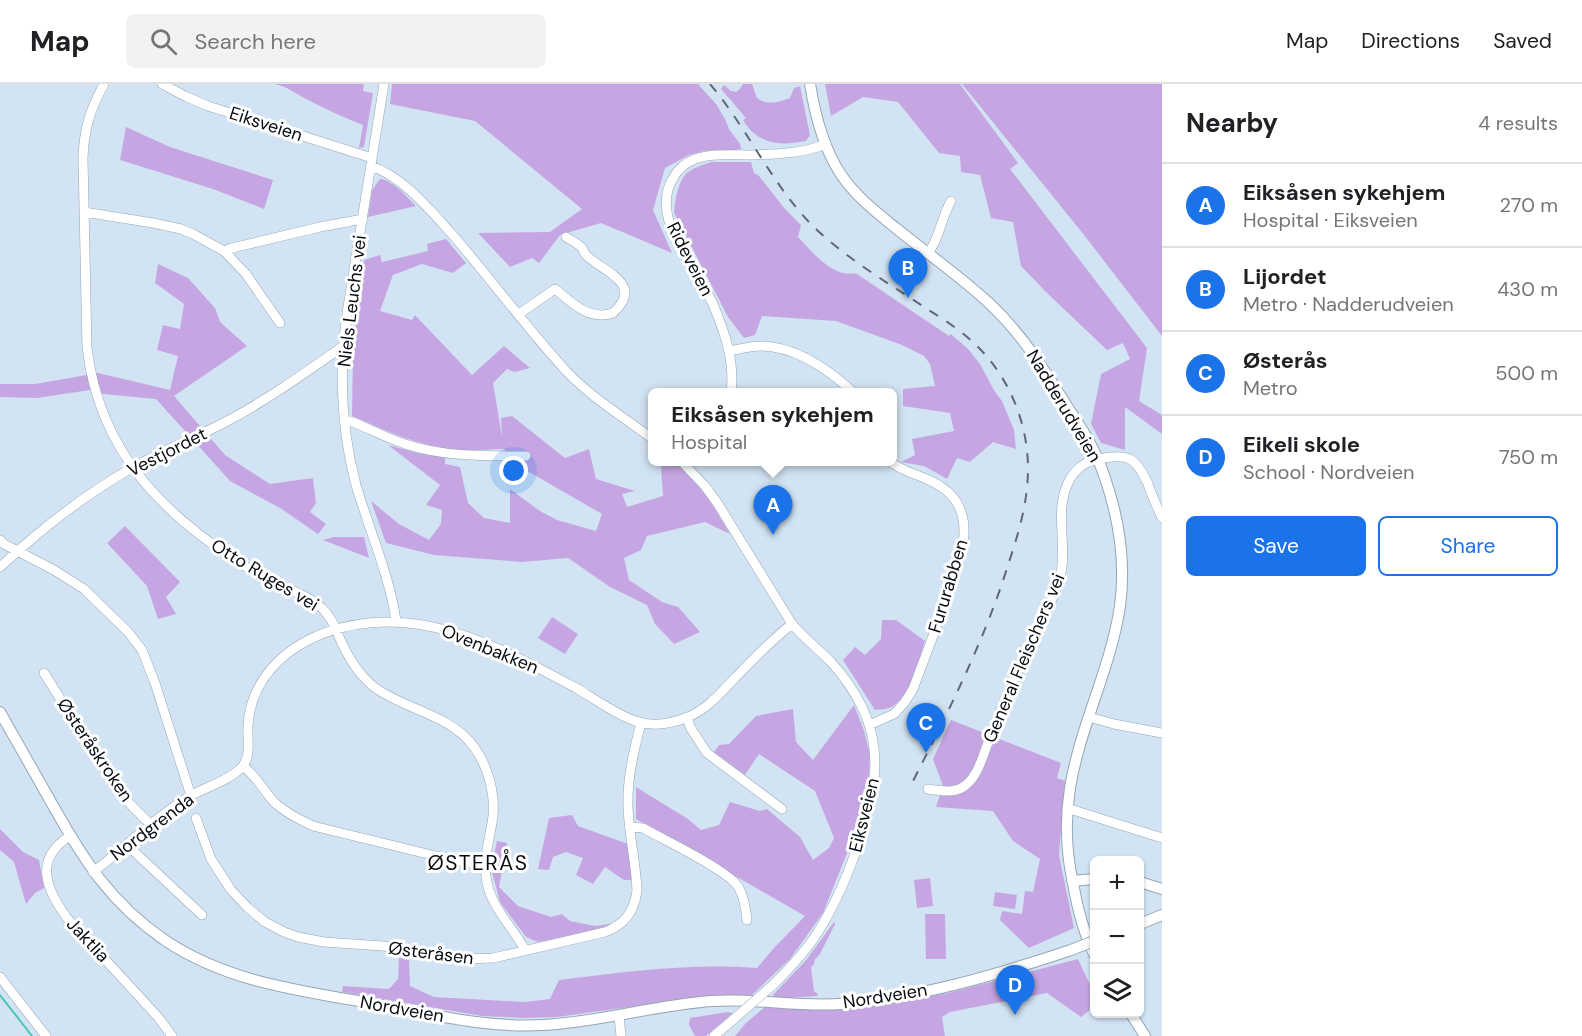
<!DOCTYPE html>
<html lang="en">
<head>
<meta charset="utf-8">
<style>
	body { margin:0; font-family:"DM Sans",sans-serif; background:#f2f2f2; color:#202124 }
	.controls { position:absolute; right:18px; bottom:18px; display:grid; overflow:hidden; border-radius:9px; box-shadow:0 2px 4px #0004 }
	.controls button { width:54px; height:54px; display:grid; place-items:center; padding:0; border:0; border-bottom:2px solid #e0e0e0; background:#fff; color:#202124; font:30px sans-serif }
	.you { position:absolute; left:514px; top:387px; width:21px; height:21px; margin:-15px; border:4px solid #fff; border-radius:50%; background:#1a73e8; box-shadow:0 0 0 9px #1a73e833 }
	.badge { display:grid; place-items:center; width:39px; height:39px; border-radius:50%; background:#1a73e8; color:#fff; font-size:20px; font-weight:700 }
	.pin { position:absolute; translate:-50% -50px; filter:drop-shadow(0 2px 3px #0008) }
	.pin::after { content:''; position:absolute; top:32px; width:21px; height:18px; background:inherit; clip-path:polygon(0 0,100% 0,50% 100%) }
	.popup { position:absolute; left:648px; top:304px; width:249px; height:78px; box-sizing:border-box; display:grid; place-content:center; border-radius:9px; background:#fff; filter:drop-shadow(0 2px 4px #0005); font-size:20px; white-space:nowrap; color:#757577 }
	.popup b { font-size:22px; color:#202124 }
	.popup::after { content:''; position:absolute; left:50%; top:100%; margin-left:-12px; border:12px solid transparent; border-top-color:#fff }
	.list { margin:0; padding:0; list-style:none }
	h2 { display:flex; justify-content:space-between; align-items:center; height:78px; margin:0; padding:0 24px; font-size:26px }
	h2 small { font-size:20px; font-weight:400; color:#757577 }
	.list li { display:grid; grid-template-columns:39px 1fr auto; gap:18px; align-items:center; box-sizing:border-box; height:84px; padding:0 24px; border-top:2px solid #e0e0e0 }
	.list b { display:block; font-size:22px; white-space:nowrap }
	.list p { margin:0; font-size:20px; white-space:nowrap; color:#757577 }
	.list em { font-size:20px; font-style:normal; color:#757577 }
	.actions { display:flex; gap:12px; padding:18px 24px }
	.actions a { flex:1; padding:14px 0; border:2px solid #1a73e8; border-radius:9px; text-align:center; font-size:21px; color:#1a73e8 }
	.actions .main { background:#1a73e8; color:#fff }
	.icon { flex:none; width:33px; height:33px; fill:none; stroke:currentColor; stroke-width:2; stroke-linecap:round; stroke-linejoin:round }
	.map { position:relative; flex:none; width:1162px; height:952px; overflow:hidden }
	header { display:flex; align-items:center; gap:36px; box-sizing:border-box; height:84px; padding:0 30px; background:#fff; border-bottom:2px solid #e0e0e0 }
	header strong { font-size:28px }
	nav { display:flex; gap:33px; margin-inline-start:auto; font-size:21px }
	.search { width:420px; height:54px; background:#f2f2f2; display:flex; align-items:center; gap:15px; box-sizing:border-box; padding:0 21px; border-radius:9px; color:#757577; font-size:22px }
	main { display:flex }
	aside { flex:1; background:#fff }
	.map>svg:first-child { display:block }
</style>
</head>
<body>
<header>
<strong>Map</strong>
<div class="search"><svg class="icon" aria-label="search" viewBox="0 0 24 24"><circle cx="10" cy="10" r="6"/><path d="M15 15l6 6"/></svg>Search here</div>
<nav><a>Map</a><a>Directions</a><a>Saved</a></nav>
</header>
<main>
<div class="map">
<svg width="1162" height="952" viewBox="0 0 1162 952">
	<rect width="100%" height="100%" fill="#d2e4f4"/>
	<path fill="#c6a6e2" d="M275 0H364L363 7 373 9 364 63 359 64 363 41C345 34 327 26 310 17 298 11 288 3 275 0Z
		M392 0H698L716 20 725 35 729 45 740 60 741 65 736 66 704 67 689 71 665 84 653 126 672 169 601 139 560 151 539 179 532 174 510 183 478 149 550 148 582 125 475 37 390 20Z
		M743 0H752L757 14C768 22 778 18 790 14L794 4 800 2 810 51 806 57C780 62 758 61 743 36L746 34 721 5 724 1 731 7 736 8 740 5Z
		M825 0H960L1018 79 1010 85 1147 264 1139 317 1162 331V350L1125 323V366L1101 359 1091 340 1101 290 1130 275 1123 259 1107 266 1047 209 1021 182 1013 138 991 134 980 91 961 88 960 72 939 69 898 18 863 13 831 32Z
		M962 0H1162V252L1084 151Z
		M126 43 170 63 273 96 265 122 264 125 213 105 120 76Z
		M711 78H751L754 89 759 92 785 125 801 141 798 153C810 166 825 184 843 189 848 190 852 189 857 190L949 252 951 250 969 266 980 280 995 308 1002 317 1014 346 1016 365 993 358 970 378 957 374 947 395 924 382 901 378 915 371 912 355 954 347 950 329 903 322V305L935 302 930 280 924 272 902 261 836 237 762 232 755 251 744 254 728 233 674 129C675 117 677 101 685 91 691 84 703 81 711 78Z
		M380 95C393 96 407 113 416 122L368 133 372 106Z
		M446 155 466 179 453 189 422 180 393 191 380 227 412 236 415 231 472 291 504 262 530 284 515 288 507 285 493 299 502 353 501 334 512 332 565 374 589 365 596 395 635 407 622 410 627 423 663 412 661 381 657 378H675L679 381 707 412 730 450 705 438 647 452 641 466 624 474 629 496 662 518 678 523 700 548 674 560 655 540 647 521 610 503 568 474 522 478 434 471 386 459 371 417 399 440 429 456 441 440 442 426 426 421 440 401 388 361 421 370 445 373V380L460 383 468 419 484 434 510 439V405L540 427 557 436 596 447 602 430 524 385 504 365C489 365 473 367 457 366 418 362 387 347 352 332L353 262 364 176 380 171 382 178 428 167 427 160Z
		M158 180 188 194 215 224 220 238 247 262 174 312 225 371 270 400 313 394 316 419 310 428 326 440 318 450 280 424 230 397 156 315 103 310 90 306 37 314 0 313V300H35L98 289 170 306 178 272 157 266 163 241 180 245 184 220 155 199Z
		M125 442 180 498 166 513 176 530 158 535 147 502 107 459Z
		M334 453H364L369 474 323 456Z
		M552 533 578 550 565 570 538 554Z
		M882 536H896L925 557C919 575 909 617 889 624 885 626 879 625 875 626L843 576 855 563 865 571 881 555Z
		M854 621 864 647 870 671 868 705 859 739 823 829 790 875 752 911 710 912 557 933 525 934 482 932 342 908 343 902 389 905 398 895 399 874 409 876 410 902 434 913 526 918 550 915 559 896C625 888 691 879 757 884L774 864 805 832 636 735V703L688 735 701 746 719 741 730 718 760 727 767 725 800 753 813 776 829 764 834 754 815 707 759 670 745 691 714 668 719 661 729 660 756 632 793 625 796 658 813 676Z
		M951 636 1061 679 1057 694 1065 697 1059 771 1074 844 1029 864 1000 836 1002 827 1022 830 1025 807 1033 808 1040 775 1013 757 993 727 936 723 943 702 933 675Z
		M572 731 578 742 628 760 632 796H624L605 783 593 800 576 791 583 774 566 768 553 773 549 786 538 785 549 734Z
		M0 745 23 768 39 776 44 804 35 809 26 820 14 778 0 766Z
		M497 757 507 759 499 803 518 822 551 833 562 830 570 837 595 842 615 839 596 847 538 858 526 853 500 818 491 784Z
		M930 794 933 822 917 824 914 796Z
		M995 808 1017 811 1015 825 993 822Z
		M925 830H945L946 875H926Z
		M834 838 835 840 820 870 815 875 814 880 811 883 814 907 818 910 817 912 776 915 773 911 807 875Z
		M1078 875 1094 909V923L1081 933 1047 909 950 928 942 933 945 952H735L746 939 765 923 803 925 882 921 948 909Z
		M728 928 733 929 706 952H695L689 941 690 934Z"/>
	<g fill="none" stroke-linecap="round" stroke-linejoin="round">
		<path stroke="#4cc6ae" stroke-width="2" d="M0 911 32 952"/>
		<g stroke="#94a6b4" stroke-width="10">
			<path id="minor" d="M104 0C90 26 84 45 83 74L87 264C100 371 166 434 254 488 274 500 305 509 322 524 331 533 336 544 340 555 348 573 359 591 374 603 405 626 450 630 474 663 488 682 495 709 493 732 490 755 482 776 487 799 493 826 513 843 525 866
				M162 0 187 13 208 22 372 74
				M384 0 347 229C339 287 341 345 356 401 369 445 390 493 396 537
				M371 82C402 92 430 126 451 149 490 194 526 243 566 287 592 314 623 333 653 355
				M84 128 153 139 181 145 193 150 224 167 232 164 320 143 363 135
				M224 167 246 190 280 239
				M928 169C940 154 941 134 951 117
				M519 230 555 205C572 219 589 237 613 229 645 200 604 188 587 172 582 167 586 170 582 164 578 159 571 156 566 153
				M729 267C740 265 751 262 762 262 797 263 828 285 853 308
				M731 308C735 278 725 249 713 220 697 185 650 136 672 96 677 86 685 79 695 75 712 69 731 71 749 71 774 70 802 70 826 60
				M344 337 353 338C370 345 387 354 405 360 444 373 486 372 526 372
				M682 378 705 402 718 420 792 540C804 554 818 565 831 578 843 591 854 607 862 623 884 668 874 707 861 752 850 786 837 818 818 848 806 867 790 884 774 900
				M0 456 4 460 54 486 84 505 129 549 142 566 155 599 191 712
				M0 483C40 446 84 411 132 384 164 366 198 353 231 335 270 314 306 288 342 263
				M44 589 117 705 130 720 150 740
				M687 633 690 643 707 669 782 725
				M1089 633 1114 640 1162 649
				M869 641 894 630 905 618 913 605 936 544 963 459C968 427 955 406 924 394 913 389 900 386 891 378
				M243 682C258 694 263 706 275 719 286 729 300 736 313 742L436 772 485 782
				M928 705C941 707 957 710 967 700 979 689 983 671 989 656 1002 620 1018 586 1034 552 1043 533 1055 514 1060 493 1068 463 1054 428 1068 399 1074 386 1085 377 1099 375 1128 369 1136 373 1148 400 1152 412 1157 423 1162 434
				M1068 726H1073L1162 754
				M196 734 211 775 231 806 248 824 265 838 284 848 298 853 324 858 383 862 445 873 467 875 493 874 605 848C625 840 634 828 637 807 636 779 629 751 628 723 627 694 634 666 641 639
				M629 743 643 744C662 755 730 787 739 804 744 813 746 826 747 836
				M70 752C33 775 46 805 67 834L158 933 172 952
				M127 761 202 831
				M93 788C125 764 152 736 185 715 202 704 227 698 241 684 252 673 247 656 248 641 251 596 283 565 324 549 414 516 498 562 576 604 593 614 621 634 639 638 656 643 673 639 688 633 708 625 722 607 736 593 754 574 772 556 792 540
				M0 893 46 952
				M619 932 621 952
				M714 952 735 934"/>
		</g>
		<g stroke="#94a6b4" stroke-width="12">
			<path id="major" d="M810 0C815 31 823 63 840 89 855 112 876 128 897 145 928 170 961 193 990 220 1021 249 1043 284 1065 319 1081 343 1096 366 1105 394 1119 435 1126 478 1120 522 1111 584 1080 642 1070 704 1065 736 1066 768 1073 799 1077 823 1083 847 1094 870
				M0 628C17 658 34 688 51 718 83 775 110 819 166 857 231 900 305 907 380 921 434 931 488 944 543 941 600 938 655 921 712 917 755 914 797 923 840 920 919 914 996 891 1071 866
				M1072 797 1094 795
				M1140 798 1162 805
				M1140 840 1162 831
				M1131 930 1145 952"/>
		</g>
		<use href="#minor" stroke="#fff" stroke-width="9"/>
		<use href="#major" stroke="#fff" stroke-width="10"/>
		<path stroke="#5f6973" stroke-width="2" stroke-dasharray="10 10" stroke-linecap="butt" d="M710 0C749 46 773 104 817 146 850 177 890 200 927 225 945 236 963 248 978 263 1010 295 1028 340 1028 385 1028 417 1019 448 1009 478 985 556 948 628 911 701"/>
		<g stroke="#94a6b4" stroke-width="10" stroke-linecap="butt">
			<path id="minor-bridge" d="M735 934 774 900"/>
		</g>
		<g stroke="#94a6b4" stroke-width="12" stroke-linecap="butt">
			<path id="major-bridge" d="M1071 866 1094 857"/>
		</g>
		<use href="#minor-bridge" stroke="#fff" stroke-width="9"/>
		<use href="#major-bridge" stroke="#fff" stroke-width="10"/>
	</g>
	<g text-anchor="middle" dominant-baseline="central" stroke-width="6" stroke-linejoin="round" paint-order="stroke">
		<g font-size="18" fill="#070c11" stroke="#fff">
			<text transform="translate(266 40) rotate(18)">Eiksveien</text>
			<text transform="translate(690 175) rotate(63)">Rideveien</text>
			<text transform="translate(352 217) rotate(-83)">Niels Leuchs vei</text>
			<text transform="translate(1064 322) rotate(59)">Nadderudveien</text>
			<text transform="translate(167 368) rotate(-27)">Vestjordet</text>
			<text transform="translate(265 491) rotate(31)">Otto Ruges vei</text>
			<text transform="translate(948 502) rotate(-73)">Fururabben</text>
			<text transform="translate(490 565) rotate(22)">Ovenbakken</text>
			<text transform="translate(1024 574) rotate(-67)">General Fleischers vei</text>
			<text transform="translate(95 666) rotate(56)">Østeråskroken</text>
			<text transform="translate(864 731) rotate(-76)">Eiksveien</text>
			<text transform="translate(152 743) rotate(-37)">Nordgrenda</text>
			<text transform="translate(88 856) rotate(47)">Jaktlia</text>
			<text transform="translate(431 869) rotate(7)">Østeråsen</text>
			<text transform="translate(885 912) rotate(-9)">Nordveien</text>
			<text transform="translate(402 925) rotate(10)">Nordveien</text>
		</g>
		<g font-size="21" letter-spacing="1.5" fill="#070c11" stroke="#fff">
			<text x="478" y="779">ØSTERÅS</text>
		</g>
	</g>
</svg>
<div class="controls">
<button>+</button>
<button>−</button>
<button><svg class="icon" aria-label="layers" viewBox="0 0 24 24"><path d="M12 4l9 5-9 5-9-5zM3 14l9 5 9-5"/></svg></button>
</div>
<div class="you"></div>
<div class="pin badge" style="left:773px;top:451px">A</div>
<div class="popup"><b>Eiksåsen sykehjem</b>Hospital</div>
<div class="pin badge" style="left:908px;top:214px">B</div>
<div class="pin badge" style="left:926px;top:669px">C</div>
<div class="pin badge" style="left:1015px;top:931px">D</div>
</div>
<aside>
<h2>Nearby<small>4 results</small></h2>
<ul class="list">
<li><span class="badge">A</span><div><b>Eiksåsen sykehjem</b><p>Hospital · Eiksveien</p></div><em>270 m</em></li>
<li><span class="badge">B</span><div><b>Lijordet</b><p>Metro · Nadderudveien</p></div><em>430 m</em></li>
<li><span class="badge">C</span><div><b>Østerås</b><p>Metro</p></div><em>500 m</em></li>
<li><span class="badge">D</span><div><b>Eikeli skole</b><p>School · Nordveien</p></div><em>750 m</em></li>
</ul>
<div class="actions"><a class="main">Save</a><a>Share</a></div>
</aside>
</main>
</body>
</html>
